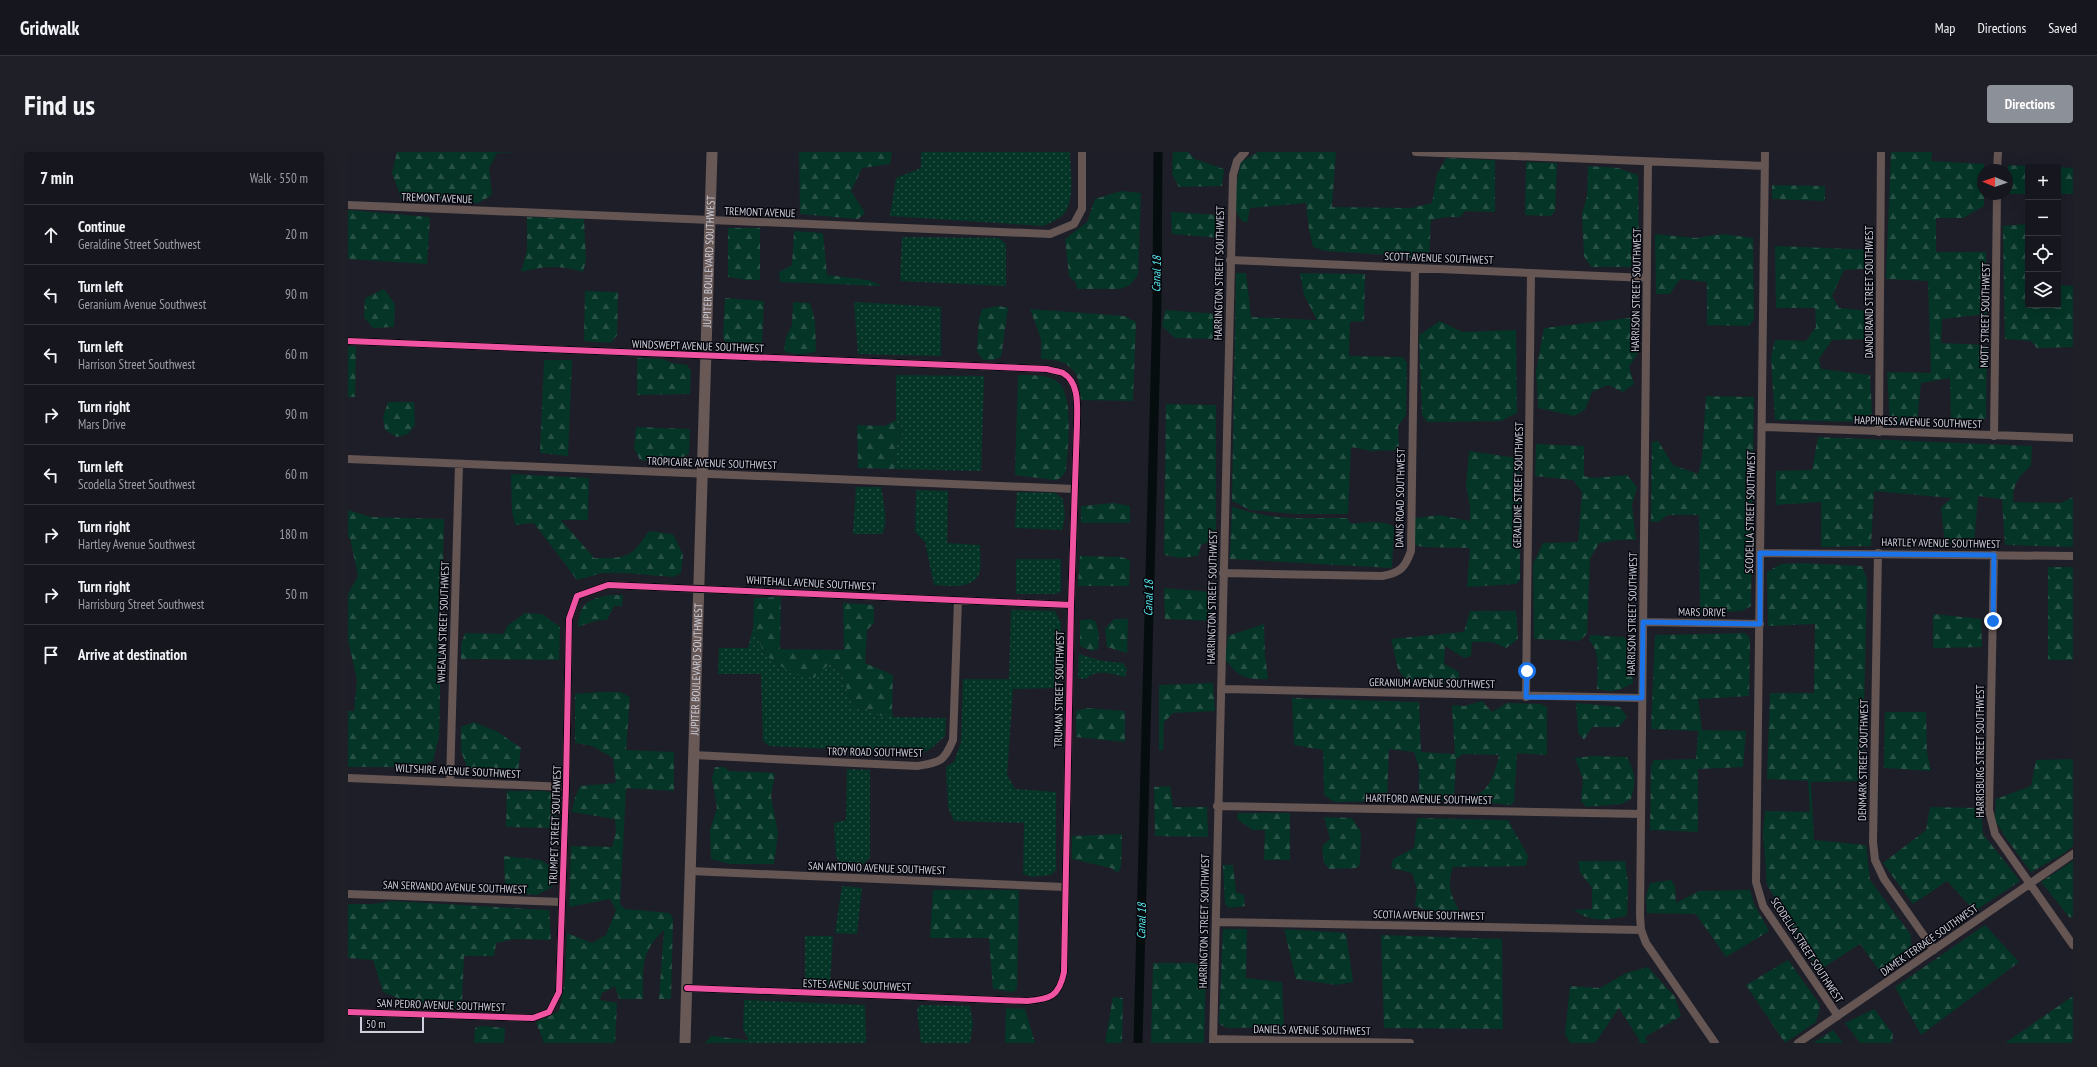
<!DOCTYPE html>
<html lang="en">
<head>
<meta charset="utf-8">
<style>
	body { margin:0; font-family:"PT Sans Narrow",sans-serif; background:#1f1f28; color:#f1f3f6 }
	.controls { position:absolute; right:12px; top:12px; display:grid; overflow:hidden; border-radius:4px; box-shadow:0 4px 16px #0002 }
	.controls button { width:36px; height:36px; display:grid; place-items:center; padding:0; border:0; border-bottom:1px solid #35353d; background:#16161f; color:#f1f3f6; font:20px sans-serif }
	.compass { position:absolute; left:1629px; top:12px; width:36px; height:36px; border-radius:50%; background:#16161f; box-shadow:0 4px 16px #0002; rotate:272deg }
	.scale { position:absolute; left:12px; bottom:10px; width:64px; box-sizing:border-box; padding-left:4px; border:2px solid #cfd0dd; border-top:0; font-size:11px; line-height:14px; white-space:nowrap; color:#cfd0dd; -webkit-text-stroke:3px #06060d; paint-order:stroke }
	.stop { position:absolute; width:12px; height:12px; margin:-9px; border:3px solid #1a73e8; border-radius:50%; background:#fff }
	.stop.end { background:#1a73e8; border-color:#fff; box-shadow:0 1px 4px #0008 }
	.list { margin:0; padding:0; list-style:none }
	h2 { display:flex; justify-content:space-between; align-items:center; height:52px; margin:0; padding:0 16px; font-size:17px }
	h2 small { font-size:13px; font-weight:400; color:#9e9fa4 }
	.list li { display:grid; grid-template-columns:26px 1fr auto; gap:12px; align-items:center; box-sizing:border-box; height:60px; padding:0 16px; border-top:1px solid #35353d }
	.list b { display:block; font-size:15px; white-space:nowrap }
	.list p { margin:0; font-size:13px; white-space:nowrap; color:#9e9fa4 }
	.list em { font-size:13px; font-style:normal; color:#9e9fa4 }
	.icon { flex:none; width:22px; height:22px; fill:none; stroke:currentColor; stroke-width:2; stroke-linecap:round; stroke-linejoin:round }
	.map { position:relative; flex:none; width:1725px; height:891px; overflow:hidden; border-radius:4px }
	header { display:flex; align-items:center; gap:24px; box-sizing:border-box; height:56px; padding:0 20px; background:#16161f; border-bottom:1px solid #35353d }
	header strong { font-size:19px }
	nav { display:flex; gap:22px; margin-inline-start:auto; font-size:14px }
	.intro { display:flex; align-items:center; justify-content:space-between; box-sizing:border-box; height:96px; padding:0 24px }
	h1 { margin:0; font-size:28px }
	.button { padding:10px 18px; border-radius:4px; background:#8c9099; color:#fff; font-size:14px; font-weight:700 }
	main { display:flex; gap:24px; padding:0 24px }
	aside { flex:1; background:#16161f; border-radius:4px; box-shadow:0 4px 16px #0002 }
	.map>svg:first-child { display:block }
</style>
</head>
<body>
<header>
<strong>Gridwalk</strong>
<nav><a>Map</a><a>Directions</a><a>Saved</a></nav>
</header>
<div class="intro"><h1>Find us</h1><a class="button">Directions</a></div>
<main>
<aside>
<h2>7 min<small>Walk · 550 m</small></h2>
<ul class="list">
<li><svg class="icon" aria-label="ahead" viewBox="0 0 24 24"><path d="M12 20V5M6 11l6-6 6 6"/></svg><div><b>Continue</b><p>Geraldine Street Southwest</p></div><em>20 m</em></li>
<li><svg class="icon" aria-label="left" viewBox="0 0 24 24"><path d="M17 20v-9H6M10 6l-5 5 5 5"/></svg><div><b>Turn left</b><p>Geranium Avenue Southwest</p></div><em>90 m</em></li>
<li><svg class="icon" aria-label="left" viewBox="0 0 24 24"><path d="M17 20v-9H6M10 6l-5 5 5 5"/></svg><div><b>Turn left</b><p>Harrison Street Southwest</p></div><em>60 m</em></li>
<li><svg class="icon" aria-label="right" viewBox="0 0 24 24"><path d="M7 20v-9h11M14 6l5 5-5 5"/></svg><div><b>Turn right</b><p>Mars Drive</p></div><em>90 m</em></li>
<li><svg class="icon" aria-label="left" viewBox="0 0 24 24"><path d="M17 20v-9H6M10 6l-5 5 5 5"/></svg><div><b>Turn left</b><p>Scodella Street Southwest</p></div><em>60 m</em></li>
<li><svg class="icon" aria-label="right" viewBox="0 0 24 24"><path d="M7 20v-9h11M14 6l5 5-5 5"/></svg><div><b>Turn right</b><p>Hartley Avenue Southwest</p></div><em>180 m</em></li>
<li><svg class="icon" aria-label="right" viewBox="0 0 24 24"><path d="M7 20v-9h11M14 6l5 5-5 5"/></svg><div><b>Turn right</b><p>Harrisburg Street Southwest</p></div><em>50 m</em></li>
<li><svg class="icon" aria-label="arrive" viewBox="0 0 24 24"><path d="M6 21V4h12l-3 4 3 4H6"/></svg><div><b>Arrive at destination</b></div></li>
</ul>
</aside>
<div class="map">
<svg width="1725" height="891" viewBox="0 0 1725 891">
	<defs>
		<pattern id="grass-dots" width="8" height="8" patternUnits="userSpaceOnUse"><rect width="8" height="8" fill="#043526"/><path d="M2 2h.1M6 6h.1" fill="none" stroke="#285145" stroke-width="1.8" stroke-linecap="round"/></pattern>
		<pattern id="forest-firs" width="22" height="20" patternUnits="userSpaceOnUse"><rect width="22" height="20" fill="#043526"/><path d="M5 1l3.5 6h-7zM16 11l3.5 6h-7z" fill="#285145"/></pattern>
	</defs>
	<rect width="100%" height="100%" fill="#1e1e29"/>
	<path fill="url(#grass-dots)" d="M573 0H722C722 18 727 42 718 59 714 66 702 71 695 74L542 64 548 26 573 16Z
		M554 85 651 86 658 92V134L552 129Z
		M506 150 593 155V204L510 202Z
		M548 223 636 224 633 319 546 317 547 298 554 281 548 268Z
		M508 335H533C535 346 541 373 534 382H505Z
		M568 338 600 339 599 391 632 393C632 401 633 410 632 418 629 438 600 434 586 433L577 390 567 380Z
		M669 340 707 341 715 347 717 365 714 378 667 376Z
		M668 407H713V440L706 442H668Z
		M663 458 707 459 713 471 711 536 665 537 659 623 667 637 708 640V718L703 723 684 725 675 722 676 671 606 669 600 655 598 615 606 610 613 590 615 527H661Z
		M405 476 417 503 481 512 492 519 506 555 525 558 533 564 544 560 545 565 598 566 597 584 585 595 575 601 421 594 415 589 413 522H370L371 496H400Z
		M731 502 754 509 775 511 779 517 777 525C765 522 748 516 738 527L730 526Z
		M499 617 522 618V706L514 713 491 712 488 704 486 671 498 668Z
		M494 734 514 736 509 782 487 781Z
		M457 784H485L482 833 457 832Z
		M396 848 517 853 518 891H402L395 877Z
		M572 853 622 854 625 871 622 891H573L569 858Z"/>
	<path fill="url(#forest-firs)" d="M49 0H170L149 1 141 16 144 43 130 51 72 44 62 49 54 48 44 21Z
		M451 0H544L542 12 514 16 503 39 517 61 510 67 452 62Z
		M825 0H840L847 7 876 17 874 34 831 35 824 22Z
		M910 0H988L984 55 1063 56 1084 51 1089 22 1098 6 1147 8V60L1117 59 1112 65H1098L1083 68 1081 108 1072 109 1057 104 977 99 965 95 961 78 958 51 902 56 899 71C879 65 890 25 893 10Z
		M1543 0H1584L1583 9 1636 12V54L1615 66H1588V100H1638L1639 162 1594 167 1593 191 1639 193 1638 266C1623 276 1619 276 1603 268L1602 226 1573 231 1569 271 1556 274 1542 271 1539 220 1583 221 1580 129 1538 127Z
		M1178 10 1209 11 1207 59 1203 64 1177 63Z
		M1660 13 1701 15H1680V42H1660Z
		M1240 14 1270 16 1290 23 1291 107 1285 115H1243L1236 104 1234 62 1239 44Z
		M1710 15 1725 16V42H1710Z
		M1424 33 1477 34V49L1424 47Z
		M773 39 793 41 790 123 782 133 772 137H729L728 131 721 124 717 87 739 70 747 47Z
		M0 58 82 65 79 112 0 107Z
		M823 60 872 63 873 86 824 82Z
		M179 65 236 67 238 108 235 120C211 113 197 114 173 120L179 99Z
		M1680 72V153H1710V133L1725 134V195L1689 196 1683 189 1657 187 1655 74Z
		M380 76H412V128H399L380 125Z
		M446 79 475 81 479 123 520 128 535 134 432 130 431 120 444 113Z
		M1307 82 1347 86 1375 82 1405 86 1406 168 1400 174 1359 173V130L1332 127 1322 142H1308Z
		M1427 94 1525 98 1526 116 1496 118 1484 144 1491 156 1522 159 1523 187 1484 188 1471 207 1473 217 1522 223 1524 261 1514 270 1427 268 1423 205 1427 188 1458 189 1468 175 1467 156H1428Z
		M888 121H898L903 165 969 168 956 143 952 121 1017 122 1016 169 1002 170 1001 204 1054 205 1059 210 1058 263 1050 274 1051 298 1024 299 1003 295 1000 362H949L902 358 884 349Z
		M36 137 47 152 46 175 25 176 16 165 17 146Z
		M237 139 270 140 269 183 263 191 236 189Z
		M377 146 416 149 414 191 411 200 378 193 375 184Z
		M445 150 462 151 467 169 468 199C458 203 447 203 436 199L438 186 444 173Z
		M651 154 660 156 653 205 645 208H635L629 199 631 167 634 157Z
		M682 157 776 164 788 170 785 249 733 248C732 218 723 208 693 207V187Z
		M817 158 871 162 873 187 827 186 814 174Z
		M1290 165V201L1281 215 1286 232 1275 240 1260 233 1244 240 1237 258 1226 264 1190 256 1188 219 1196 176Z
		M1092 169 1114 180 1168 178 1169 261 1153 269 1079 270 1074 263 1071 183Z
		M0 194 8 195 7 245H0Z
		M289 206 315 207 324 211 339 213 343 219 342 242 289 243Z
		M196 208H224L220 304 192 301Z
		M670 223C683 223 695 222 707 228 728 239 719 298 718 319L713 326 707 328 667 323Z
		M1358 244 1406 245 1403 454 1394 459 1352 461 1351 363H1320L1310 370H1303L1304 290 1310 289 1325 313 1350 322 1354 306Z
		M40 250H66L67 273 60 282 49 285 37 278 35 265Z
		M818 252 868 253V387L853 393 850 404 832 406 816 403Z
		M548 268 554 281 547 298 546 317 510 316 509 273 537 274Z
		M288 275 342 277 341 302C324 312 311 310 292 308L286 296Z
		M1470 285 1684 294 1683 314C1670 325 1665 332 1665 350L1713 351 1725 345V395L1657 393 1654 347 1630 344 1626 392H1597L1593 355 1604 346 1526 339 1523 394 1473 395V350L1428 353V319L1464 318Z
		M1188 292 1236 294V324L1245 326 1279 323 1289 335 1284 353 1288 388H1270L1251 391 1242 407 1239 482 1231 489 1186 487 1185 412 1195 391 1230 390 1234 340 1225 328 1187 324Z
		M1121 299 1169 306 1171 314 1172 428 1168 432 1119 435 1122 396 1075 395 1067 393V366L1091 363 1122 369V355L1118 333Z
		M163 322 241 326 240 368H213L246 406C279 406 282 407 301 379L325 382 335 403 333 421 325 425 277 421H254L229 428 186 371 167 373 164 360Z
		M766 351 782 354V371H733V354Z
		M884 354C919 369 961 366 999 366L1002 371C1016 372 1034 367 1046 375L1044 416 882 407Z
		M0 358 23 365 96 367 91 584 85 609 72 615H0V559H6L9 528 0 488V442L10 424 2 386H0Z
		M732 404 773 405 782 408 781 434H730Z
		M1454 411 1514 414 1519 427 1515 603 1512 629 1463 630 1466 688 1518 693 1522 728 1563 783V797L1531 818 1512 792 1470 819 1419 733 1415 681 1417 659 1462 660 1460 629 1419 627 1422 541H1466L1467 472 1420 474 1419 420 1433 412Z
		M1700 415H1725V508H1700Z
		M816 436 864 440V469L817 467Z
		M262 443H275L274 454H266L259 468 247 469 230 475C232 450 239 448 262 443Z
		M433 445 432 497 496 498 495 451 526 453V471L519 478 517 511 545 523 544 560 533 564 525 558 506 555 492 519 481 512 466 526 442 520 417 503 405 476 406 446Z
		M1122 459H1168L1170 487 1158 496 1144 490H1124L1123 504 1116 506 1097 494 1096 512 1111 520V532L1058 529 1050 517 1043 487 1116 480Z
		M177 461 194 462 212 475 211 508 113 507V493L117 481 156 482 159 474Z
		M1585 462 1633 467 1634 495 1585 496Z
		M743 467 748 470 751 484 750 497 744 499 732 494V468Z
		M766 467H780L779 501 759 495 757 477Z
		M916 472 917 502 920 527C898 528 890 525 877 507L880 484Z
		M1397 481 1402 486 1401 544 1350 547 1354 578 1398 579 1395 615 1350 617V680L1302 678 1303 613 1306 608 1348 607 1350 579 1303 577 1307 483Z
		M1242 483 1276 485 1284 495 1285 531C1272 539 1263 541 1249 537 1249 522 1253 499 1241 488Z
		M865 531 867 559 825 561 816 570 815 599 811 598V533Z
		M251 540H272L282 545 278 598 326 600V639L278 636 272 752 277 757 322 761 325 767 323 847H311L316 778C292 800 295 817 295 847H271L267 834 254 841 252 848 269 851 267 891H196L188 870 211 859 217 829 219 781 244 791 258 783 268 758 262 747 221 755 223 694 264 695 268 681 267 667 224 660 227 646 232 634 268 631 265 606 244 594 227 591V542Z
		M944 546 1071 550 1073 600 1107 602 1104 553 1116 554 1134 549 1144 560 1159 551 1192 552 1199 555V603L1169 601 1166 650 1163 653 1116 648V643C1121 643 1125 643 1130 642 1142 638 1149 614 1151 603L1115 602 1108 607 1106 650 1071 647V615L1066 600 1041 597 1039 649 986 650 976 643 975 598 946 593Z
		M1228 551 1272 555 1279 565 1271 575H1244L1236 588 1230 581Z
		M739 556 777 559V590L728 585V559Z
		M1537 560H1578L1579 601 1583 619 1536 616Z
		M126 570 150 580 173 596 170 619H132L119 615 113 599V575Z
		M1245 604 1279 605C1288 623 1288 628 1283 647L1273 652 1238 655 1233 649 1235 627 1227 606Z
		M1725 607V694L1715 702 1683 720 1658 686 1647 668 1648 647 1683 634 1688 608Z
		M367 615H376L381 619 427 621 423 644 430 681 426 712H382L363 707 362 678 369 656 364 626Z
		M822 634 825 655H859L860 685 807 684 806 635Z
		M159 639H196L208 642V676L158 675Z
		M1582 655 1633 656 1635 682 1672 729 1627 759 1599 729 1565 752 1535 711 1578 678Z
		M890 661H942V708H916L917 678H905L889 667Z
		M976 665 1004 666 1013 680 1012 712 1009 716 981 717 976 711 974 694 982 687Z
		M1069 666 1160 668 1180 704 1178 714 1105 715C1098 736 1104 746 1115 765L1085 761 1067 754 1069 737 1064 721 1043 716 1045 707 1066 696Z
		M774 682 773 715 770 721 763 716 724 707V684Z
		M156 704 193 708 206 717 204 735 189 743 163 741 157 735Z
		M1230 709H1277L1280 730 1279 764C1258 768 1243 771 1226 758L1244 757V736L1232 720Z
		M1725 709V764L1722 766 1693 730Z
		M875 713H885L888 740 896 743 897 754 881 756 877 752Z
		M1323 728 1327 734 1328 751 1351 739 1402 738 1406 752 1421 779 1378 805 1348 762 1299 761 1298 745 1302 731Z
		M585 738H671L669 837 665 840 645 837 641 786H582Z
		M44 749 201 758 203 788 166 787 148 791 146 804H116L114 850 105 857 55 848 35 840 25 808 0 806V752H24Z
		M1637 773 1671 810 1573 883 1547 835Z
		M875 777H899L898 826 934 830 936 875 880 876 871 872Z
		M936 777 998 781 1005 830 988 833 948 827Z
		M1033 783 1154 787 1155 877 1036 876Z
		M1440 808 1471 851 1472 856 1468 870 1437 891 1398 833Z
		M805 811H846L858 817 856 891H803Z
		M1300 815 1327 845 1333 864 1297 885 1300 891H1289L1292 889 1271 856 1247 891H1222L1217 882 1222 834 1252 836 1278 821Z
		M1725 844V891H1657Z
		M765 845 775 846 774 891H757Z
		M658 856 677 857 687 891H657Z
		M1526 857 1545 882 1544 891H1512L1497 871Z
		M133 874 157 876 156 891H126L127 876Z
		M1485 878 1495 891H1465Z
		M363 884 400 888 402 891H357Z"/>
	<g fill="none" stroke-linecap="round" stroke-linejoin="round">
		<path stroke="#050d0e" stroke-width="9" d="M790 891 809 150 810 0"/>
		<path stroke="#655653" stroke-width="8" d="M1068 0 1417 14
			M1417 0 1408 730 1415 754 1490 864
			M1300 10 1292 763 1293 778 1298 791 1367 891
			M1649 18 1650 0
			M0 53 702 82 726 72 734 57V0
			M882 108 1299 126
			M0 189 699 217C704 219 711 219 715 221 732 231 729 255 729 272L723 453 716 820C711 845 702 847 679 849L339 836
			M1415 275 1725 286
			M1531 280 1533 0
			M1646 284 1649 42
			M0 307 727 337
			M1412 401 1725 404
			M1530 401 1525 690 1527 708 1536 727 1586 798
			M1646 403 1641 658 1647 682 1725 793
			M875 421 1034 424C1052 421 1057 416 1063 399L1067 116
			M1295 470 1412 472
			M873 537 1294 546
			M1178 545 1183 121
			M345 603 569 614C592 610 596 610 605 588L610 448
			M0 626 218 635
			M102 630 111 312
			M869 654 1293 662
			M342 719 716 735
			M0 742 214 750
			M868 770 1293 778
			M0 860 185 866 201 860 211 840 218 635 221 467 229 444 260 433 723 453
			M865 887 1062 891
			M865 891 885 23 889 9 897 0
			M1450 891 1725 702"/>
		<path stroke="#685956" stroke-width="11" id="s1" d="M337 891 364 0"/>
		<g stroke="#06060d" stroke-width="8">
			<path id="cycleway" d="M0 189 699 217C704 219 711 219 715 221 732 231 729 255 729 272L723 453 716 820C711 845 702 847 679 849L339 836
				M0 860 185 866 201 860 211 840 218 635 221 467 229 444 260 433 723 453"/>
		</g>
		<use href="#cycleway" stroke="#f153a3" stroke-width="6"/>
	</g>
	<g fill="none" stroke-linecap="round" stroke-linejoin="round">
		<path stroke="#1a73e8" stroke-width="5" d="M1179 519 1178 545 1294 546 1295 470 1412 472V401L1646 403 1645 469"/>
	</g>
	<g text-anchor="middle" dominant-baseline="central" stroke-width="3" stroke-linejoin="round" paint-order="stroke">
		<g font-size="11" fill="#cfd0dd" stroke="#06060d">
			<text transform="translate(89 46) rotate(2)">TREMONT AVENUE</text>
			<text transform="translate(412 60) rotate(2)">TREMONT AVENUE</text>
			<text transform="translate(1091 106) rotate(2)">SCOTT AVENUE SOUTHWEST</text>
			<text stroke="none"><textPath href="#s1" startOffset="782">JUPITER BOULEVARD SOUTHWEST</textPath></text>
			<text transform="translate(871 121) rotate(-89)">HARRINGTON STREET SOUTHWEST</text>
			<text transform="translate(1288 138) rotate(-89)">HARRISON STREET SOUTHWEST</text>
			<text transform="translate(1521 140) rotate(-90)">DANDURAND STREET SOUTHWEST</text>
			<text transform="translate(1637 163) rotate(-89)">MOTT STREET SOUTHWEST</text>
			<text transform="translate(350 194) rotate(2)">WINDSWEPT AVENUE SOUTHWEST</text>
			<text transform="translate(1570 270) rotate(2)">HAPPINESS AVENUE SOUTHWEST</text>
			<text transform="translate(364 311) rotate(2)">TROPICAIRE AVENUE SOUTHWEST</text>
			<text transform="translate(1170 333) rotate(-89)">GERALDINE STREET SOUTHWEST</text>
			<text transform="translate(1052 346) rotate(-89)">DANIS ROAD SOUTHWEST</text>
			<text transform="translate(1402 360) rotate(-89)">SCODELLA STREET SOUTHWEST</text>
			<text transform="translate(1593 391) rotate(1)">HARTLEY AVENUE SOUTHWEST</text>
			<text transform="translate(463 431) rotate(3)">WHITEHALL AVENUE SOUTHWEST</text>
			<text transform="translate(864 445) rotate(-89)">HARRINGTON STREET SOUTHWEST</text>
			<text transform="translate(1354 460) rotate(1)">MARS DRIVE</text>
			<text transform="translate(1284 462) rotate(-89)">HARRISON STREET SOUTHWEST</text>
			<text transform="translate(95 470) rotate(-88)">WHEALAN STREET SOUTHWEST</text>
			<text stroke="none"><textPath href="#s1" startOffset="374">JUPITER BOULEVARD SOUTHWEST</textPath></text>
			<text transform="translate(1084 531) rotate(1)">GERANIUM AVENUE SOUTHWEST</text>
			<text transform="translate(711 537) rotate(-89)">TRUMAN STREET SOUTHWEST</text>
			<text transform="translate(1632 599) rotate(-90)">HARRISBURG STREET SOUTHWEST</text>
			<text transform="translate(527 600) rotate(1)">TROY ROAD SOUTHWEST</text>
			<text transform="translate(1515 608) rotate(-89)">DENMARK STREET SOUTHWEST</text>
			<text transform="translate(110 619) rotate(3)">WILTSHIRE AVENUE SOUTHWEST</text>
			<text transform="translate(1081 647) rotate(1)">HARTFORD AVENUE SOUTHWEST</text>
			<text transform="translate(207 673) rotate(-88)">TRUMPET STREET SOUTHWEST</text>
			<text transform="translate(529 716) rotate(2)">SAN ANTONIO AVENUE SOUTHWEST</text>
			<text transform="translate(107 735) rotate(2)">SAN SERVANDO AVENUE SOUTHWEST</text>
			<text transform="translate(1081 763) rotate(1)">SCOTIA AVENUE SOUTHWEST</text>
			<text transform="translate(856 769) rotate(-89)">HARRINGTON STREET SOUTHWEST</text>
			<text transform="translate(1581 788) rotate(-35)">DAMEK TERRACE SOUTHWEST</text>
			<text transform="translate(1459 798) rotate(57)">SCODELLA STREET SOUTHWEST</text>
			<text transform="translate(509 833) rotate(2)">ESTES AVENUE SOUTHWEST</text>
			<text transform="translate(93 853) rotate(2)">SAN PEDRO AVENUE SOUTHWEST</text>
			<text transform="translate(964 878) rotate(1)">DANIELS AVENUE SOUTHWEST</text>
		</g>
		<g font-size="12" font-style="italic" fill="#58ecef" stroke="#06060d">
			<text transform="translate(808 122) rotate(-89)">Canal 18</text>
			<text transform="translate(800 446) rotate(-89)">Canal 18</text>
			<text transform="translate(793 769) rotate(-89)">Canal 18</text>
		</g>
	</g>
</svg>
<div class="controls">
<button>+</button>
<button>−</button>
<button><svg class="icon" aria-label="locate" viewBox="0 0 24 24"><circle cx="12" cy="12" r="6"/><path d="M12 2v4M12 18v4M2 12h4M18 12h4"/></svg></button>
<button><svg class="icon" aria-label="layers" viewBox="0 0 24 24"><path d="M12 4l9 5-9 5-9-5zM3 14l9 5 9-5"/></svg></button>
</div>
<svg class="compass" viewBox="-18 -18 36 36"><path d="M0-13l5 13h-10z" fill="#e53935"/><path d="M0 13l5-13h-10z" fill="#9e9fa4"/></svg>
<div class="scale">50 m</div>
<div class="stop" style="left:1179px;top:519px"></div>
<div class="stop end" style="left:1645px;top:469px"></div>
</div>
</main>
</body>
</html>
